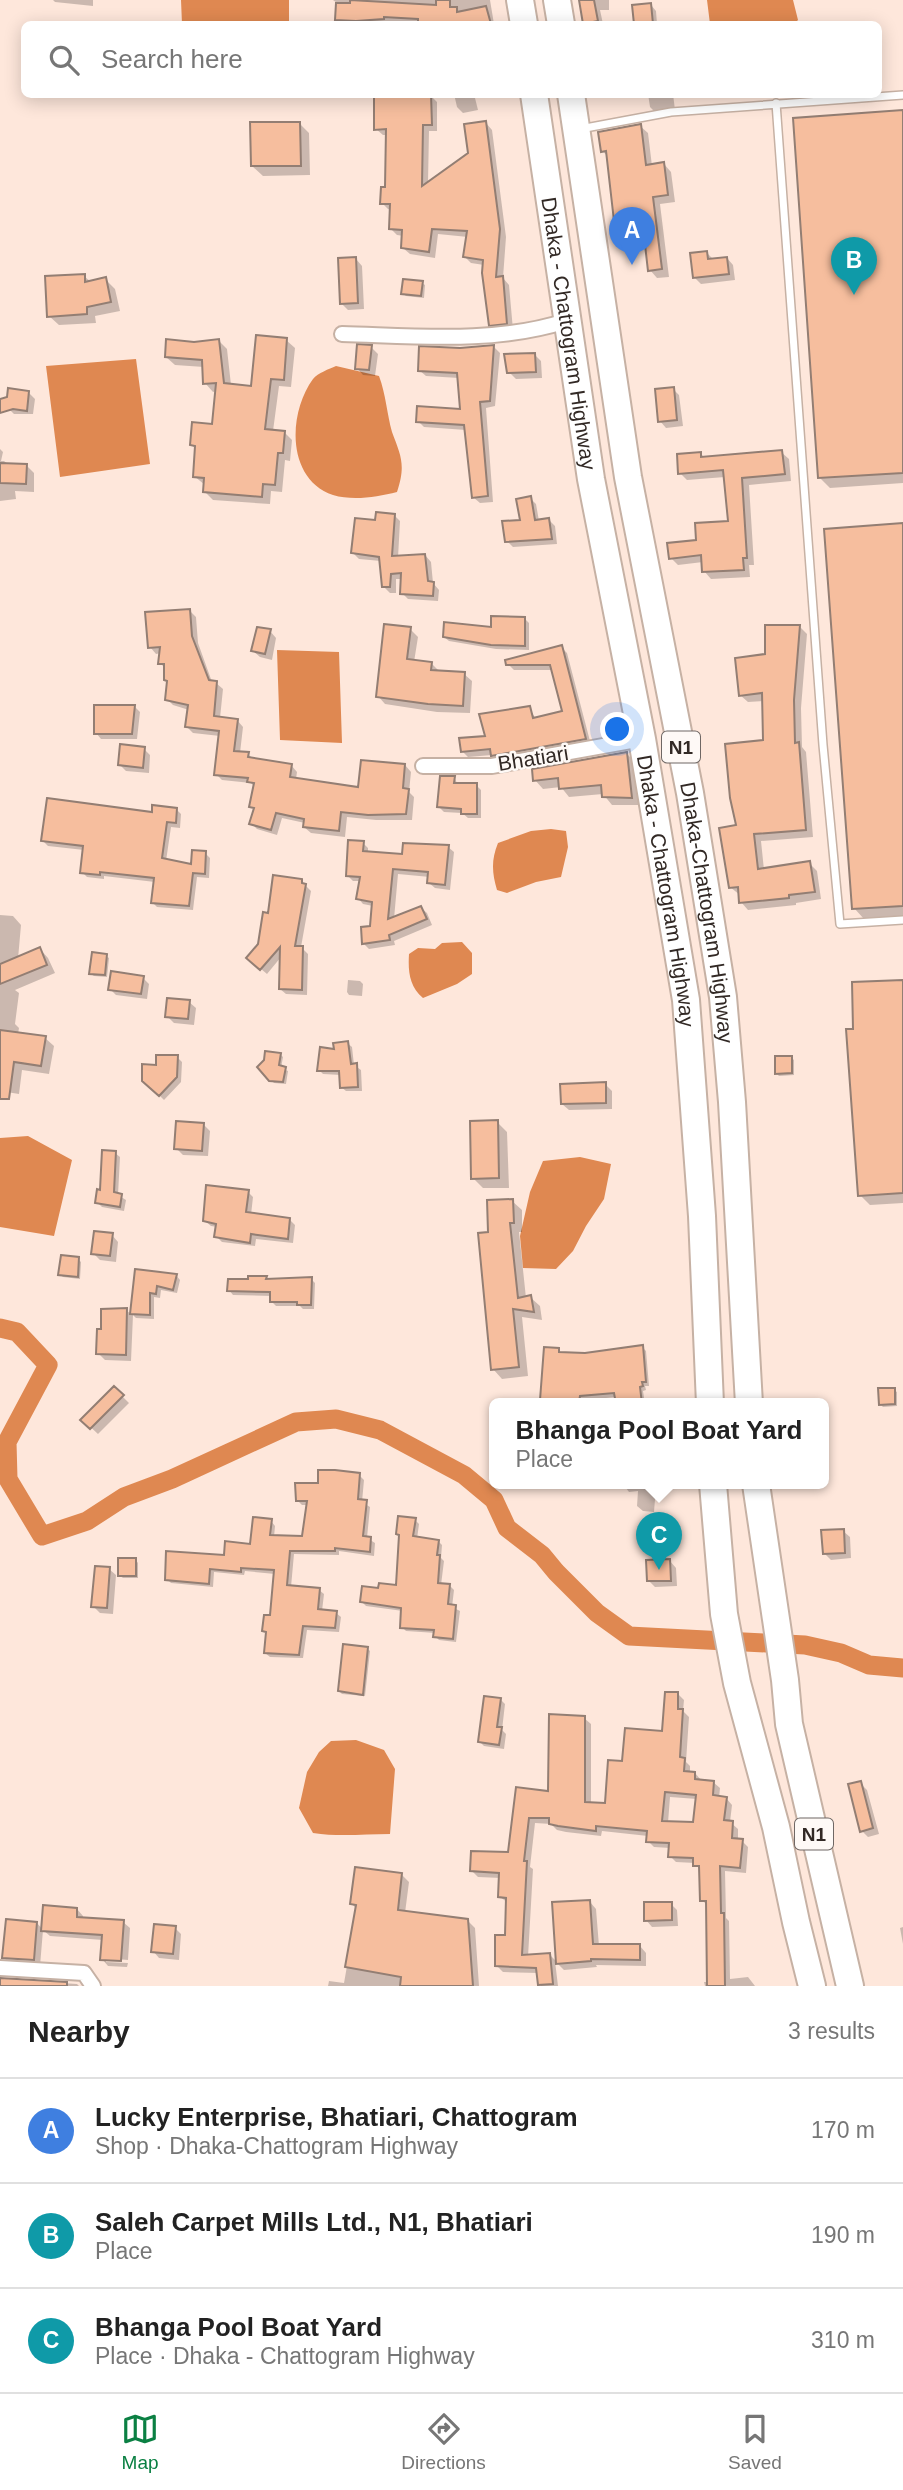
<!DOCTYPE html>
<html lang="en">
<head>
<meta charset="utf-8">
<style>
	body { margin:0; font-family:Arial,sans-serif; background:#f2f2f2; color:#222 }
	.you { position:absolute; left:618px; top:730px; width:24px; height:24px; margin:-18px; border:5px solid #fff; border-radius:50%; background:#1a73e8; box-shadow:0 0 0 10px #1a73e833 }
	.badge { display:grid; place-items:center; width:46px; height:46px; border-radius:50%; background:#0b8043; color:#fff; font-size:23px; font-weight:700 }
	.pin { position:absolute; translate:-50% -58px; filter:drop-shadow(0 2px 4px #0008) }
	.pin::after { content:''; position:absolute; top:37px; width:24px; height:21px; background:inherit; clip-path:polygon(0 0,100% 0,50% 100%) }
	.popup { position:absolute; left:489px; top:1398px; width:340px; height:91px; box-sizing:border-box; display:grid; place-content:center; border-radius:10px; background:#fff; filter:drop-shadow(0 2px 5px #0005); font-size:23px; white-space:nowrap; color:#767676 }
	.popup b { font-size:26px; color:#222 }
	.popup::after { content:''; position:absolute; left:50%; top:100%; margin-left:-14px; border:14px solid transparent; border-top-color:#fff }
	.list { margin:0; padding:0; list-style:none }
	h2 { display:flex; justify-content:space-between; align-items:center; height:91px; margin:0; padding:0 28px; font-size:30px }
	h2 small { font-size:23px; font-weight:400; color:#767676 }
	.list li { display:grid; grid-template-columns:46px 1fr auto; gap:21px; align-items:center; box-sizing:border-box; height:105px; padding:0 28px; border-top:2px solid #e0e0e0 }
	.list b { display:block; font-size:26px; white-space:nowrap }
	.list p { margin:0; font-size:23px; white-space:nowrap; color:#767676 }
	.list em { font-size:23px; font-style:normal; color:#767676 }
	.icon { flex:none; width:38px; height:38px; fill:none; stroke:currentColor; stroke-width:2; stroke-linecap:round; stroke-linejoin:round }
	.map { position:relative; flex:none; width:903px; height:1986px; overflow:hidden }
	.search { position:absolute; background:#fff; box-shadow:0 4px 18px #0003; left:21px; right:21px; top:21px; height:77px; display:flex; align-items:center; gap:18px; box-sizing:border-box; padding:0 24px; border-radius:10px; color:#767676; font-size:26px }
	.sheet { height:406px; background:#fff }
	nav { display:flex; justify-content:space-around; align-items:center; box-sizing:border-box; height:98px; border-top:2px solid #e0e0e0; background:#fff; font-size:19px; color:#767676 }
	nav a { display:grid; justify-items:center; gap:4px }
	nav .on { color:#0b8043 }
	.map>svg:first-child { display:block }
</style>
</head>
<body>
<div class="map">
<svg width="903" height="1986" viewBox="0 0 903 1986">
	<rect width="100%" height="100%" fill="#fee7db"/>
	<path fill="#df8851" d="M181 0H289V24H182Z
		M707 0H793L798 20 794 24H710Z
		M136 359 150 464 60 477 46 366Z
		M336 366 379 376C386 395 387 414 392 432 401 456 406 465 397 492 377 497 353 501 333 495 286 479 288 413 313 379 318 373 329 369 336 366Z
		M277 650 339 652 342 743 280 740Z
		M551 829 566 831 568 847 561 877 536 882 507 893 497 890C492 873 491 860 498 843L531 831Z
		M462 942 472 953V974L457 984 423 998C409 986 408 971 409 954L418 948 435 949 442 943Z
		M28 1136 72 1160 54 1236 0 1227V1138Z
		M580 1157 611 1164 604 1199 586 1226 573 1251 556 1269 523 1268 520 1236 530 1192 543 1161Z
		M356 1740 384 1750 395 1769 390 1834C364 1834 339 1837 313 1833L299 1808 307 1772 319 1752 331 1741Z"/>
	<path fill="#0003" fill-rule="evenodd" d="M53 0H93V6L55 2Z
		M333 0H490L494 24 389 23V24H342L337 19V3Z
		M581 0H609V10H600L603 24 584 23Z
		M651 5 656 11 657 24H635L634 7Z
		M454 94H474L478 110 463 113 457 107Z
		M648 94H673L675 110 655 112 650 107Z
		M430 95 437 102V131H429L428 183 470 154 486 123 492 130 506 237 503 278 509 285 513 330 497 331 491 325 484 265 471 263 465 257 468 237 438 234 435 258 410 254 403 248 404 236 397 235 391 229 392 210 388 209 382 203 387 189 388 135H383L376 129Z
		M903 113V483L830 488 819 477Z
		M299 123 309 133 310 175 263 176 252 166Z
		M640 126 648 133 652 166 664 164 671 172 675 202 660 204 669 277 657 278 650 270 644 226 624 228 616 220 609 157 602 151Z
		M707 253 714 260 727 258 733 265 735 280 701 284 694 277Z
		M356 259 362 266 364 309 348 310 341 303Z
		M84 276 91 282 105 279 115 289 120 311 95 316 96 323 59 325 49 316Z
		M422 283 425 285 424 298 406 296 403 293Z
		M286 340 295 348 291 387 279 386 273 431 284 432 292 440 290 461 285 460 282 492 271 491 270 504 213 500 205 492V485L194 476 197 450 192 445 213 426 217 391 213 392 205 383 204 367 175 365 166 357 194 343 219 341 227 349 231 385 253 388Z
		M371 347 378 354 375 376 363 375 357 368Z
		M494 347 500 353 495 406 486 408 493 502 480 503 473 497 466 430 424 427 418 421 462 411 459 378 426 376 419 370 460 350Z
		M535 355 541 361 542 378 516 379 509 372Z
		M673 389 679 395 683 426 666 428 660 421Z
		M28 392 35 399 33 414H14L8 408Z
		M0 449 3 452 1 461H4L9 465H26L34 473V492L15 491 16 499 0 501Z
		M781 452 789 459 791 481 749 485 754 565H749L750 577 711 579 704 571 703 562 678 565 671 558 730 523 725 477 687 480 680 473 700 453 706 459Z
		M530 498 536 504 539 521 549 520 555 526 557 544 513 547 507 541 522 522Z
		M394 515 400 521 398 558 425 555 431 562 433 583 439 590 438 601 408 599 402 593V579H396V593H390L383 586 381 561 359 559 353 553 377 522Z
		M903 525V916L864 919 854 908Z
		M189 610 196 617 198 643 212 682 216 683 223 689 220 718 237 720 243 727 240 753 248 754 254 760 291 765 297 772 296 779 360 789 405 765 411 772 409 792 414 797 412 820H376L347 817 345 837 311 833 304 827 305 823 282 818 277 835 257 829 251 823 255 810 251 806 255 787 251 783 222 780 216 774 220 736 193 733 187 727 189 710 173 705 167 699 169 683 166 680 165 668 160 663 161 653 156 654 150 647Z
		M525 619 529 623V650L496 649 449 641 444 637 493 629Z
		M799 626 807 634 801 708 802 747 806 752 813 837 761 841 764 870 809 863 817 871 821 899 796 903V905L748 910 741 902 740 895 730 887 738 827 765 741 764 701 748 702 740 695 767 656Z
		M410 629 418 637 414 662 432 664 440 672 464 674 472 681 470 713 437 712 385 704 378 696Z
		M270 631 276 638 272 660 260 657 253 651Z
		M561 647 567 653 591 745 499 761 492 755 468 757 462 751 487 738 529 708 536 719 564 712 553 670H514L508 664Z
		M135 707 140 712 137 739H101L96 733Z
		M144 749 150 755 149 773 126 771 119 764Z
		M626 753 635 762 640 805H612L603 794 569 797 561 787 543 789 535 780Z
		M454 777 458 785H476L481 790V818H468L462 813 444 812 439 807Z
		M176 809 181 814 180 828 171 827 166 861 193 866 205 853 210 858 209 878 197 877 193 910 157 907 152 902 155 882 104 876V879L87 877 82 872 84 850 48 846 43 841Z
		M363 843 368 848V854L404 856 448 847 454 852 450 890 435 888 429 883 430 877 398 874 394 919 421 908 427 913 432 925 394 941 395 945 369 949 363 943 371 927 373 906 363 904 358 898 361 881H353L347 875Z
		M301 881 311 891 301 947 308 954 307 995 286 994 280 989 281 957 267 974 254 963 269 915Z
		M0 915 13 916 21 925 18 959 40 949 48 958 55 973 15 990 19 993 15 1024 19 1028 18 1034 45 1038 54 1046 49 1074 22 1070 19 1094 0 1091Z
		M106 956 109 958 107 977 94 976 91 974Z
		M143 978 149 984 147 999 116 995 110 989Z
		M348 980 360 981 363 984 362 996 349 995 347 992Z
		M903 981V1203L870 1205 860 1195 855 1031Z
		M189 1002 196 1008 194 1025 174 1023 167 1016Z
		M347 1043 352 1047 354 1065 361 1070 362 1091H346L341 1087V1075L323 1074 319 1070 336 1051Z
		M280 1054 283 1057 281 1068 288 1071 286 1084 274 1083 259 1067Z
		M177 1057 182 1062 181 1082 164 1100 144 1080 158 1067Z
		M791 1057 794 1060V1075L779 1076 776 1073Z
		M605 1084 612 1091V1109L569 1110 562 1104Z
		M497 1122 507 1132 509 1188H483L473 1178Z
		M203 1124 210 1131 208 1156 183 1155 176 1148Z
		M115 1153 120 1157 118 1195 126 1200 124 1211 102 1207 97 1202Z
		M248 1192 253 1197 251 1215 290 1220 295 1225 293 1243 256 1239 255 1246 222 1242 216 1236 218 1227 211 1226 205 1221Z
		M512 1201 522 1210V1232H519L526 1298 530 1297 540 1306 542 1320 522 1317 528 1376 502 1379 493 1369 490 1233Z
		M112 1235 118 1242 116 1262 100 1260 93 1253Z
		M78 1259 81 1262 80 1279 63 1277 60 1274Z
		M137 1271 176 1275 180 1280 177 1293 161 1290 160 1298 154 1297V1319L136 1318 133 1315 131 1361 105 1360 98 1353 126 1310 132 1315Z
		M266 1278 268 1280 311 1279 315 1283 314 1309H303L300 1306H276L272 1302V1296L233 1295 229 1290Z
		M642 1347 646 1351 649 1386H645L646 1390 643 1391 645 1404H617V1397L584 1400 583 1404H542L545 1349 558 1350 562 1353 585 1354Z
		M114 1388 129 1403 98 1434 83 1420Z
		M894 1390 897 1392V1406L883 1407 880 1404Z
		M359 1475 364 1480 362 1502 370 1507 367 1538 375 1543 374 1556 339 1551V1555L294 1554 291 1587 319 1590 324 1594 322 1611 336 1613 341 1617 339 1632 307 1630 303 1658 270 1657 265 1653 268 1634 264 1631 271 1617 275 1574 245 1571 244 1575 214 1572 213 1587 171 1583 167 1579 252 1546 271 1521 275 1526 274 1537 303 1538 308 1505H302L297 1500 320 1485Z
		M623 1484H660L661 1487H656L654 1512 643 1511 637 1506 638 1491 629 1492Z
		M415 1520 419 1524 417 1539 438 1541 442 1545 441 1558 444 1561 441 1585 450 1586 454 1590 452 1607 460 1611 456 1642 439 1640 435 1636 436 1633 406 1631 402 1627 403 1611 366 1606 362 1602 380 1589 398 1587Z
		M843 1531 850 1537 851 1558 831 1560 824 1553Z
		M136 1560 138 1563V1578H123L120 1576Z
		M670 1561 676 1568 677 1586 655 1587 648 1580Z
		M109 1569 116 1575 113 1614 100 1613 93 1606Z
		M367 1648 370 1651 365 1696 342 1694 339 1691Z
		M678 1694 684 1700 683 1711 689 1717 686 1762 690 1766V1773H695L701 1780 713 1782 720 1788 719 1798H726L732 1805 730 1822 738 1829V1840L742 1841 748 1847 746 1873 725 1871 726 1918 729 1921 730 1979 748 1977 755 1986H705L704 1982H709L708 1906 702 1900 701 1871 695 1863 676 1862 670 1856V1848L654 1847 648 1841V1836L602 1831 601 1836 566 1832 557 1830 551 1824 535 1823 530 1867 533 1869 528 1957 549 1954 558 1963 590 1902 596 1909 599 1946H640L646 1953V1966L596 1965 597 1967 564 1970 555 1961 558 1986H541L538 1973 503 1972 497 1966 506 1937 508 1903 499 1896 501 1878 478 1877 472 1871 509 1854 517 1789 549 1793 584 1718 591 1724V1804H607L624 1762 664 1733ZM670 1797 697 1799 694 1824 668 1823Z
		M500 1699 505 1704 502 1730 506 1734 504 1749 484 1746 479 1741Z
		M860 1783 867 1790 879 1834 868 1837 862 1831Z
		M402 1875 409 1882 405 1913 468 1921 475 1928 479 1986H328L329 1981 344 1983 357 1909 352 1904Z
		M671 1904 677 1910 678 1926 652 1927 646 1920Z
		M77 1909 83 1916V1919L123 1922 130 1928 128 1960 106 1958V1962L128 1963 127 1967 108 1966 102 1959 103 1940 50 1936 43 1930 40 1966 10 1964 4 1958 37 1923 43 1930Z
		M903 1927V1944L900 1928Z
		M175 1928 181 1934 179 1960 159 1958 153 1951Z
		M0 1979 77 1984 79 1986H0Z"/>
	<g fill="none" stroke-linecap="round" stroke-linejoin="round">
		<path stroke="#df8851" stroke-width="19" d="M0 1328 17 1332 48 1365 7 1442 8 1479 42 1536 87 1521 124 1497 172 1479 296 1422 336 1419 380 1430 464 1475 494 1500 507 1528 542 1555 556 1572 597 1613 629 1636 805 1645 841 1653 869 1665 903 1668"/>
	</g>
	<path fill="#f6be9e" stroke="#937e73" stroke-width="2" fill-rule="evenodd" d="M350 0 436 5V0H450V7H457V12L486 6 491 24H418V19L384 17V19L356 21 335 20 336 3H350Z
		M579 0H594L598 21 583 24Z
		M651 3 653 24H634L632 5Z
		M415 94H431L432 125H423L422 186 468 153 464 124 486 121 500 229 496 277 503 276 507 324 489 326 482 273 483 260 463 257 467 231 432 229 429 252 401 248 402 230 389 229 390 204H380L381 187H385L386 129 374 130V96Z
		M903 110V473L818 478 793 118Z
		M250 122H300L301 166H251Z
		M641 124 646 165 664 162 668 195 653 197 662 269 648 271 642 218 614 221 606 151 601 152 598 132Z
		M707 251 708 259 727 257 729 274 693 278 690 253Z
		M356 257 358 303 340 304 338 258Z
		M85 274V282L106 277 111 302 87 307V314L47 317 45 276Z
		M403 279 423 281 421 296 401 294Z
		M256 335 287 338 284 380 271 379 265 429 285 431 283 453H278L275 485 263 484 262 497 203 492 204 478 193 477 195 446 190 445 192 422 212 424 216 383 203 384 202 360 165 357 166 339 194 342 219 339 224 383 251 386Z
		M357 344 372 345 369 370 355 369Z
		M494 345 490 401 480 402 488 496 472 498 464 425 416 422 417 406 460 409 457 373 418 371 419 346 460 348Z
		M535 353 536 372 507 373 504 354Z
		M674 387 677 420 658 422 655 389Z
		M8 388 29 391 27 411 13 409 0 413V399L7 397Z
		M782 450 785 474 742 478 747 558H743L744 570 702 572 701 555 669 559 667 543 696 540 695 523 728 521 723 470 678 474 677 454 701 452V457Z
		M0 463 27 464 26 484 0 483Z
		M531 496 535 520 549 518 552 539 505 542 502 521 520 520 516 499Z
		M376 512 395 514 392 556 425 554 428 581 434 582 433 596 400 594 401 573 391 574 390 587H382L379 557 351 553 355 518 375 520Z
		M903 523V906L852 909 824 529Z
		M190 609 192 636 209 680 217 681 214 716 238 719 234 751 249 752 248 757 292 764 290 777 358 787 361 760 405 764 403 788 409 789 406 814 368 815 341 812 339 831 303 827 304 819 276 813 271 830 249 824 254 808 249 807 254 783 247 782 248 778 214 775 219 731 185 727 188 705 165 700 167 681 164 680V664H158L160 647 148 648 145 612Z
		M491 616 525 617V646L491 645 443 637 444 622 491 627Z
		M384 624 411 627 407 659 432 662 431 670 465 672 463 706 428 704 376 697Z
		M765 625H800L794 700 795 743 799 742 806 830 754 834 758 869 810 861 815 892 789 895V898L739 903 738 887 729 888 719 828 736 825 730 798 725 744 763 740 762 693 739 696 735 658 765 654Z
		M257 627 271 629 265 654 251 651Z
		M562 645 586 739 491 756 490 749 461 752 459 738 485 736 479 714 530 706 533 718 562 711 550 665H506L505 660Z
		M94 705H135L132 734H94Z
		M120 744 145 747 143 768 118 765Z
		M627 752 632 798 602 797 601 785 559 789 558 778 533 781 532 769Z
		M440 776H455L454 783H477V814H461V809L437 807Z
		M47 798 152 812V805L177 808 176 823 167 822 162 858 191 864 192 850 206 851 205 874 193 873 189 906 151 903 154 878 100 872V875L80 873 83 846 41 841Z
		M348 840 364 841 363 851 402 854 403 843 449 845 445 885 427 883 428 872 393 869 388 919 421 906 427 919 389 935 390 940 362 944 361 927 370 926 372 902 356 899 360 877 346 876Z
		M273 875 302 879V883L306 884 295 946H303L302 990 279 989 280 947 260 970 246 958 258 944 263 912 268 913Z
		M40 947 47 965 0 984V964Z
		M92 952 107 954 105 975 89 974Z
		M111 971 144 976 141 994 108 990Z
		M903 980V1193L858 1196 846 1029H853L852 982Z
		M167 998 190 1000 188 1019 165 1017Z
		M0 1030 46 1036 41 1066 14 1062 9 1099H0Z
		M348 1041 351 1064 357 1063 358 1087 340 1088 339 1071H317L320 1047 334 1049 333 1043Z
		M265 1051 281 1053 279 1065 286 1067 283 1082 269 1081 257 1067 264 1060Z
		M156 1055H178L177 1077 159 1096 142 1081V1064L156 1065Z
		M775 1056H792V1073L775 1074Z
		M606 1082V1103L561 1104 560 1084Z
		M498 1120 499 1178 471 1179 470 1121Z
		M176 1121 204 1123 202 1151 174 1149Z
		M102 1150 116 1151 114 1192 122 1194 120 1207 95 1203 97 1189 100 1190Z
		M206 1185 249 1190 246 1212 290 1218 288 1239 251 1234 250 1243 214 1237 216 1224 203 1221Z
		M513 1199 514 1223H510L518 1298 531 1295 534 1312 513 1309 519 1367 491 1370 478 1233 488 1232 487 1200Z
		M94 1231 113 1233 110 1256 91 1254Z
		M61 1255 79 1257 78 1277 58 1275Z
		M135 1269 177 1274 173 1290 157 1286 156 1294 150 1293V1315L130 1314Z
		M248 1276H267L266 1279 312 1277 311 1305H297V1302H270V1292L227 1291 228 1279H248Z
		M127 1308 126 1355 96 1354 97 1329H101V1309Z
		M643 1345 646 1382H642L643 1386 640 1387 642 1404H616L614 1393 580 1396 579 1402 540 1400 544 1347 559 1348V1352L585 1353Z
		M114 1386 124 1395 90 1429 80 1420Z
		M878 1388H895V1404L879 1405Z
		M318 1470H335L360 1473 358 1499 367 1500 363 1536 371 1537 370 1552 335 1548V1551H290L287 1585 320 1588 318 1609 337 1611 335 1628 303 1626 299 1655 264 1653 266 1632 262 1631 264 1615H270L274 1570 241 1568V1572L210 1569 209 1584 165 1580 166 1551 224 1555 225 1541 250 1544 253 1517 272 1519 270 1535 302 1536 307 1501H296L295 1483H318Z
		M398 1516 416 1518 413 1536 439 1540 437 1555H440L438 1583 450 1584 448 1604 456 1605 453 1639 433 1637 434 1630 400 1628 401 1608 360 1602 362 1586 378 1588 379 1583 396 1585 399 1535 396 1534Z
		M844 1529 845 1553 823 1554 821 1530Z
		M118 1558H136V1576H118Z
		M670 1559 671 1581H647L646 1560Z
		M95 1566 110 1567 107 1608 91 1607Z
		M343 1644 368 1647 363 1695 338 1691Z
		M665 1692H678V1709H683L680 1757 685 1758 684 1771 695 1772V1779L714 1781 713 1795 727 1797 724 1820 733 1821 732 1838 743 1839 740 1868 720 1866 721 1913H724L725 1986H707L706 1901H700L699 1866H693V1858L668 1857 669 1843 646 1842 647 1831 596 1826V1831L558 1826 549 1824V1818H529L524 1861H527L522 1955 550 1953 553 1984 538 1985 536 1968 495 1966V1935H505L506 1898 498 1897 499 1873 470 1871 471 1851 508 1852 516 1787 548 1791 549 1714 585 1716V1802L605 1803 608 1760 622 1761 625 1728 662 1731ZM665 1792 696 1795 693 1822 662 1821Z
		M484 1696 501 1698 497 1727H502L499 1745 478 1742Z
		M861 1781 873 1828 860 1832 848 1784Z
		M355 1867 402 1873 398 1910 468 1919 473 1986H400L401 1977 345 1967 356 1905 350 1904Z
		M590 1900 593 1944H640V1960L591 1959V1961L556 1964 552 1902Z
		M644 1902H672V1920L644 1921Z
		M43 1905 77 1908V1917L124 1920 121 1961 100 1960 102 1935 41 1931Z
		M6 1919 37 1922 34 1960 2 1958Z
		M154 1924 176 1926 173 1954 151 1952Z
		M0 1978 67 1982V1986H0Z"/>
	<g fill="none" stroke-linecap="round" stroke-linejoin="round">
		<g stroke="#c6b1a4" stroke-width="10">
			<path id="lane" d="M776 103 823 745 840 924 903 920
				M580 129 671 112 903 95"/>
		</g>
		<g stroke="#c6b1a4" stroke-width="18">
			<path id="street" d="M342 334C416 336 495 344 566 321
				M423 766H492L642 739
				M0 1968 84 1973 93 1986"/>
		</g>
		<g stroke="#c6b1a4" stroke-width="30">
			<g id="highway">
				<path d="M520 0 524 24"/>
				<path d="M557 0 561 24"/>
				<path id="s1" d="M534 94 591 479 642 739 686 1000 702 1216 710 1404"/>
				<path id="s2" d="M571 94 628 477 690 793 723 997 732 1102 749 1404"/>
				<path d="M713 1484 724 1614 737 1683 776 1827 796 1922 812 1986"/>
				<path d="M756 1484 785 1680 789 1724 850 1986"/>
			</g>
		</g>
		<use href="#lane" stroke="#fff" stroke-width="7"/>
		<use href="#street" stroke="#fff" stroke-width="14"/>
		<use href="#highway" stroke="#fff" stroke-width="26"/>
	</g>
	<g text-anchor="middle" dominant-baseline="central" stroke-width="5" stroke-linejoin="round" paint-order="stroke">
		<g fill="#fef9f6" stroke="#6f6764" stroke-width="2">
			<rect x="662" y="731.5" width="38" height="31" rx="5"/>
			<rect x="795" y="1818.5" width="38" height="31" rx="5"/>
		</g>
		<g font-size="19" font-weight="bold" fill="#322925">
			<text x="681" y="747">N1</text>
			<text x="814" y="1834">N1</text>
		</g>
		<g font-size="21" fill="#322925" stroke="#fef9f6">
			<text stroke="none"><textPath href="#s1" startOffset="242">Dhaka - Chattogram Highway</textPath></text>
			<text transform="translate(533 758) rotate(-9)">Bhatiari</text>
			<text stroke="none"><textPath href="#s1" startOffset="808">Dhaka - Chattogram Highway</textPath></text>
			<text stroke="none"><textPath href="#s2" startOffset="830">Dhaka-Chattogram Highway</textPath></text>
		</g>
	</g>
</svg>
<div class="you"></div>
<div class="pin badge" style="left:632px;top:265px;background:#3f7fe0">A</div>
<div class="pin badge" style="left:854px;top:295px;background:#0f9aa8">B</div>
<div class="pin badge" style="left:659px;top:1570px;background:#0f9aa8">C</div>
<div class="popup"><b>Bhanga Pool Boat Yard</b>Place</div>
<div class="search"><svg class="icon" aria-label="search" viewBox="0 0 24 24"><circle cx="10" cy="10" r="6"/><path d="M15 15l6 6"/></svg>Search here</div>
</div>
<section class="sheet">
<h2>Nearby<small>3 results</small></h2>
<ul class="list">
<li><span class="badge" style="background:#3f7fe0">A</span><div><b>Lucky Enterprise, Bhatiari, Chattogram</b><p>Shop · Dhaka-Chattogram Highway</p></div><em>170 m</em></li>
<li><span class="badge" style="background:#0f9aa8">B</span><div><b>Saleh Carpet Mills Ltd., N1, Bhatiari</b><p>Place</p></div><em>190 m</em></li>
<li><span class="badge" style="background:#0f9aa8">C</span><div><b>Bhanga Pool Boat Yard</b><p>Place · Dhaka - Chattogram Highway</p></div><em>310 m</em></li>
</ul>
</section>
<nav>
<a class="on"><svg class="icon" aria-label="map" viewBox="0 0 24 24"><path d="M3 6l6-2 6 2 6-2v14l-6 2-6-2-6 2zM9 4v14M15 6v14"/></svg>Map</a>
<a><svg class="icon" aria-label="directions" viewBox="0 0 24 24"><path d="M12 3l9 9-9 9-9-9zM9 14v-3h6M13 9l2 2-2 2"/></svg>Directions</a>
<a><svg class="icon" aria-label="saved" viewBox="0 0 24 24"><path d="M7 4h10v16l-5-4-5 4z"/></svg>Saved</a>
</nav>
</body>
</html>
